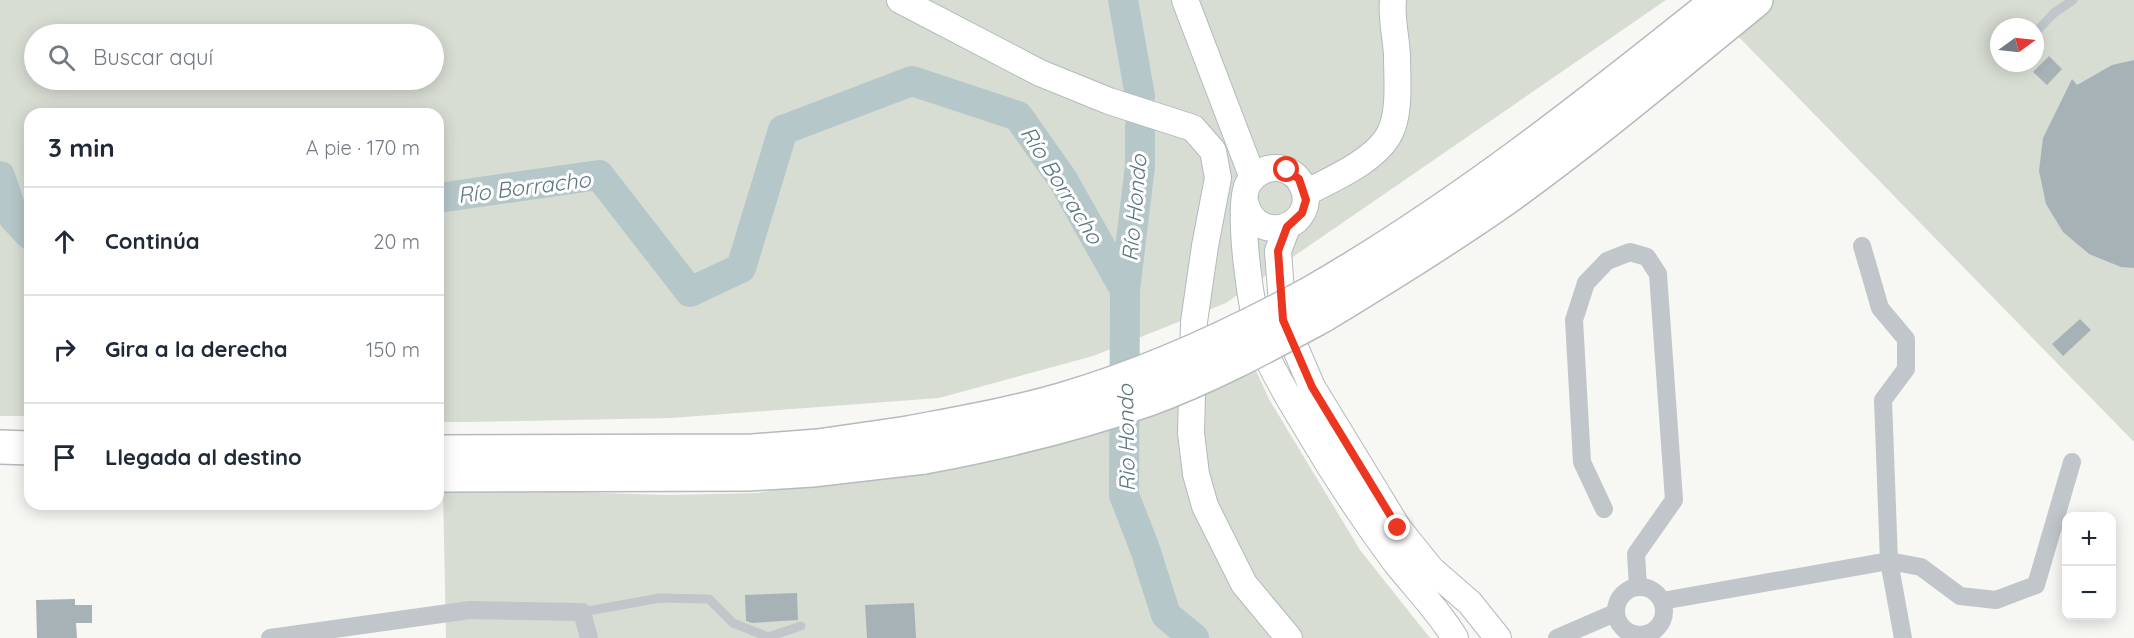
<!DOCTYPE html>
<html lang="es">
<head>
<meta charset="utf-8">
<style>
	body { margin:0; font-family:Quicksand,sans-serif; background:#f2f2f3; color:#1f2937 }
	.controls { position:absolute; right:18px; bottom:18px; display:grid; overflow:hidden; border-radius:12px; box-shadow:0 3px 15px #0003 }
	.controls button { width:54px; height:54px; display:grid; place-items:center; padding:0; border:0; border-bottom:2px solid #e0e1e3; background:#fff; color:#1f2937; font:30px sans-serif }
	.compass { position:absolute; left:1990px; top:18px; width:54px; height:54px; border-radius:50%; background:#fff; box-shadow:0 3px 15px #0003; rotate:75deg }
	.stop { position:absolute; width:18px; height:18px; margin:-14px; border:4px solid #ec361f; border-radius:50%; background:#fff }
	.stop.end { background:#ec361f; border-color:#fff; box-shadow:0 2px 6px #0008 }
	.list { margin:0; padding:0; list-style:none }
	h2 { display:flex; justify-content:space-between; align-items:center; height:78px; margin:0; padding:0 24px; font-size:26px }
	h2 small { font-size:20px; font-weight:400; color:#747a83 }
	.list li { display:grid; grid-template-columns:39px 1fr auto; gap:18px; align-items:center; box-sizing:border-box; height:108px; padding:0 24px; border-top:2px solid #e0e1e3 }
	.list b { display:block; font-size:22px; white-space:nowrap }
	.list em { font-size:20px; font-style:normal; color:#747a83 }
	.icon { flex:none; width:33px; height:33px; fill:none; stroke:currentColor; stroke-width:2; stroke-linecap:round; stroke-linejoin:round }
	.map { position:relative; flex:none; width:2134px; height:638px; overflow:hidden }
	.search { position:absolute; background:#fff; box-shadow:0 3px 15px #0003; left:24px; top:24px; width:420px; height:66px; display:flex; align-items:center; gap:15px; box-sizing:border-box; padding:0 21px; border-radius:33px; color:#747a83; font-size:22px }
	.panel { position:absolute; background:#fff; box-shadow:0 3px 15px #0003; left:24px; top:108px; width:420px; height:402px; border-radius:18px }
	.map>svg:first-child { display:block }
</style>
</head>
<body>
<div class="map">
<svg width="2134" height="638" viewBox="0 0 2134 638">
	<rect width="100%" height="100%" fill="#f7f7f4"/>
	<path fill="#d8ddd3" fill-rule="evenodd" d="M0 0H1666L1226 303 1093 356 939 398 671 418 466 422H438V114H30V416H0ZM34 34H434V80H34Z
		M1708 0H2134V442L1733 31ZM1999 27H2035V63H1999Z
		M1252 362 1269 399 1360 550 1430 638H446L443 488 667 495 757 493 863 475Z"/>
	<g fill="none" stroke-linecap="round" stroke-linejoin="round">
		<path stroke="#b6c7c9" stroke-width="30" d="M1123 0 1140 96
			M1140 126V166L1125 290 1124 495 1145 549 1166 615 1194 638
			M0 176 14 218 30 235
			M438 198 599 175 690 292 741 268 783 130 912 81 1018 116 1063 180 1125 290"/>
	</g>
	<path fill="#a7b2b6" d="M2049 56 2062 69 2047 85 2033 72Z
		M2134 60V268L2121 267 2089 254 2063 232 2046 204 2039 171 2043 138 2072 79 2077 85 2112 65Z
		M2080 319 2091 330 2063 356 2052 344Z
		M797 593 798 620 752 623 746 621 745 595Z
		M75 599V605H92V623H76L77 638H37L36 600Z
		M914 603 916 638H867L865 605Z"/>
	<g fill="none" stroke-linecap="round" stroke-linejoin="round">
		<g stroke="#b2babe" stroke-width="28">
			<path id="secondary" d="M900 0 1040 73 1109 101 1193 128 1213 151 1218 178 1205 246 1194 322 1191 433 1196 474 1205 506 1244 584 1289 638
				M1185 0 1253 178
				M1305 193C1331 180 1382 158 1392 128 1400 107 1397 77 1397 55 1396 36 1391 19 1393 0
				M1246 205C1259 248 1319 225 1303 187 1299 177 1290 170 1279 168 1267 167 1254 173 1248 184 1236 207 1252 320 1262 346 1274 375 1292 403 1308 430 1335 476 1364 520 1396 563 1416 588 1438 610 1455 638
				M1287 227 1278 251 1283 319 1312 387 1398 528 1431 569 1470 603 1498 638"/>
		</g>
		<g stroke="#b5babd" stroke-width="36">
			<path id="motorway" d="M1311 293C1457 209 1588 105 1719 0
				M1322 316C1384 278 1446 240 1506 198 1592 136 1674 67 1756 0
				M0 447 30 448
				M438 452 753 451 818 446 908 433
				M438 475 749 474 812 470 924 457"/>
		</g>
		<path stroke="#c0c6c9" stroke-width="9" d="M2035 33 2054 13 2073 0
			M2005 64 2006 63
			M582 612 660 598 709 599 733 623 768 637 801 626"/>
		<path stroke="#c0c6c9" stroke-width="18" d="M1862 246 1880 308 1906 339V369L1883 400 1889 561 1903 638
			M1604 509 1582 462 1574 320 1586 283 1607 261 1630 252 1647 257 1658 274 1674 500 1636 554 1638 587
			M1616 611a24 24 0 1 1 48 0a24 24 0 1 1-48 0Z
			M1662 601 1889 561 1921 567 1960 596 1996 600 2036 585 2072 462
			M270 638 470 610 582 612 589 638
			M1557 638 1615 613"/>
		<use href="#secondary" stroke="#fff" stroke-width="26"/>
		<use href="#motorway" stroke="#fff" stroke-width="33"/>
		<g stroke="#b5babd" stroke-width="36" stroke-linecap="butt">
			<path id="motorway-bridge" d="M908 433C960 423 1013 414 1064 399 1149 374 1234 335 1311 293
				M924 457C1000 443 1075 425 1149 399 1209 377 1266 346 1322 316"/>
		</g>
		<use href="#motorway-bridge" stroke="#fff" stroke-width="33"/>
	</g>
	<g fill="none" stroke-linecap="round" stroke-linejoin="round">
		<path stroke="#ec361f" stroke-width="8" d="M1287 170 1299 179 1306 200 1302 213 1287 227 1278 251 1283 320 1312 387 1398 528"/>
	</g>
	<g text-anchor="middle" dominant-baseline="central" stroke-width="6" stroke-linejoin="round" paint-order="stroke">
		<g font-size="22" font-style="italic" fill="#5b777c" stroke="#fff">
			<text transform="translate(1062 185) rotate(58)">Río Borracho</text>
			<text transform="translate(524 187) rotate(-7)">Río Borracho</text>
			<text transform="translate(1134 208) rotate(-85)">Río Hondo</text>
			<text transform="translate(1126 438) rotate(-91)">Rio Hondo</text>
		</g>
	</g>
</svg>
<div class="controls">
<button>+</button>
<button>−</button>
</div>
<svg class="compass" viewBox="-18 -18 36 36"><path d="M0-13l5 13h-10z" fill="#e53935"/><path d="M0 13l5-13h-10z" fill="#747a83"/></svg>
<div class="stop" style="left:1287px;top:170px"></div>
<div class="stop end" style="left:1398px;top:528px"></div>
<div class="search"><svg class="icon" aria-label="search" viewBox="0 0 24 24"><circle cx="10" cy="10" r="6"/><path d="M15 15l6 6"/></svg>Buscar aquí</div>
<section class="panel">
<h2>3 min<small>A pie · 170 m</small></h2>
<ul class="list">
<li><svg class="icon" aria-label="ahead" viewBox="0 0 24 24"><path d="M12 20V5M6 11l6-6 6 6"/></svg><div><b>Continúa</b></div><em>20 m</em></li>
<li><svg class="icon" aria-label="right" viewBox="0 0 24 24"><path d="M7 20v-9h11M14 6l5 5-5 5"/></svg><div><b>Gira a la derecha</b></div><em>150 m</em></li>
<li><svg class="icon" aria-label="arrive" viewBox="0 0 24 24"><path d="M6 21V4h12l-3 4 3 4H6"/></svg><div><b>Llegada al destino</b></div></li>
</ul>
</section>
</div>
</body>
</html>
